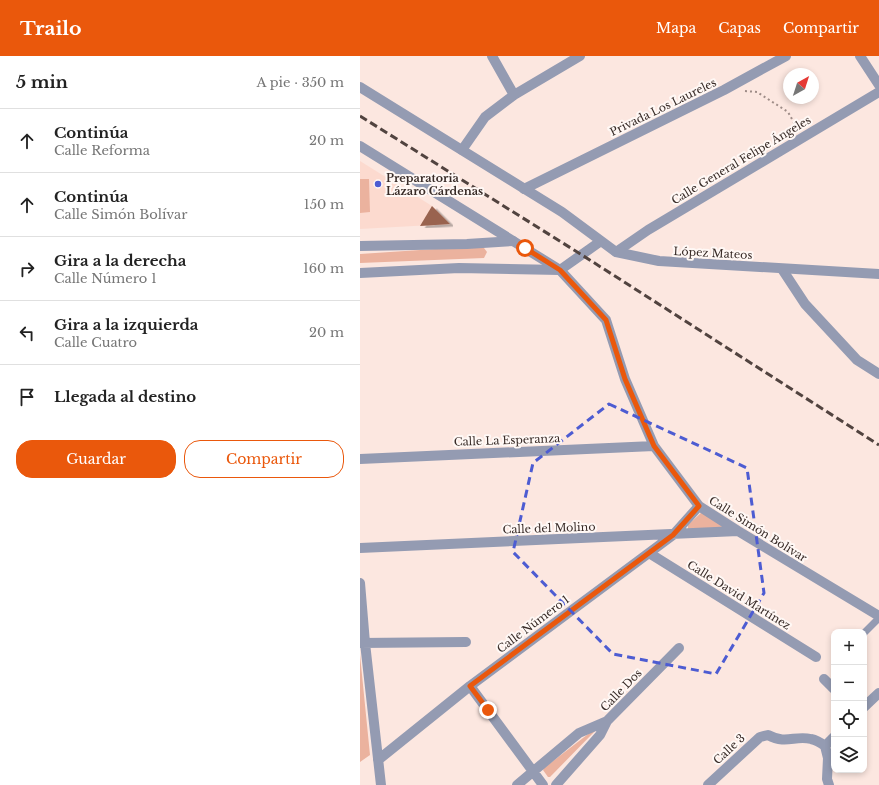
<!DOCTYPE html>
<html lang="es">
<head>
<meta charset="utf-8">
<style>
	body { margin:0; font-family:"Libre Baskerville",serif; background:#f6f6f6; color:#222 }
	.controls { position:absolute; right:12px; bottom:12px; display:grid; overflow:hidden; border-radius:8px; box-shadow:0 2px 6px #0003 }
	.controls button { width:36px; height:36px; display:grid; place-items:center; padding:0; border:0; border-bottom:1px solid #e0e0e0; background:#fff; color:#222; font:20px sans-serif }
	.compass { position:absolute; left:423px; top:12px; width:36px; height:36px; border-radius:50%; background:#fff; box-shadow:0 2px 6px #0003; rotate:39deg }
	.stop { position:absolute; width:12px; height:12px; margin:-9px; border:3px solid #ea580c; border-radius:50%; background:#fff }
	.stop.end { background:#ea580c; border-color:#fff; box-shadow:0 1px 4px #0008 }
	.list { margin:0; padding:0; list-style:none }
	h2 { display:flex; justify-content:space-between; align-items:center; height:52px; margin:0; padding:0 16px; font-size:17px }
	h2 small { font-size:13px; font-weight:400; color:#767676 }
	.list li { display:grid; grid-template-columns:26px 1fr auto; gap:12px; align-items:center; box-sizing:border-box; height:64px; padding:0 16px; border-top:1px solid #e0e0e0 }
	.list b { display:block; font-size:15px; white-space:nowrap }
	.list p { margin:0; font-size:13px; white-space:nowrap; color:#767676 }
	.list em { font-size:13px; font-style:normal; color:#767676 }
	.actions { display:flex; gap:8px; padding:12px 16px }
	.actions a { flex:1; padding:9px 0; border:1px solid #ea580c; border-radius:16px; text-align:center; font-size:14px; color:#ea580c }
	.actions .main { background:#ea580c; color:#fff }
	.icon { flex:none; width:22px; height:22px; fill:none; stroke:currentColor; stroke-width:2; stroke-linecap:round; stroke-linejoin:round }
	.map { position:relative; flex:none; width:519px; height:729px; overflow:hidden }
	header { display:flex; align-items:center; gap:24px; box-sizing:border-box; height:56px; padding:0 20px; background:#ea580c; color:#fff }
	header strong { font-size:19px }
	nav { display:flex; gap:22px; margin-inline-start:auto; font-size:14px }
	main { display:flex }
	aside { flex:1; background:#fff }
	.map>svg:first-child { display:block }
</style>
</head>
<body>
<header>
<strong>Trailo</strong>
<nav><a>Mapa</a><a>Capas</a><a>Compartir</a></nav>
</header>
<main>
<aside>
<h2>5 min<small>A pie · 350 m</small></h2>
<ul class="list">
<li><svg class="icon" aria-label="ahead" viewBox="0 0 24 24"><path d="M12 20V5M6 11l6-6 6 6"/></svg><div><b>Continúa</b><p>Calle Reforma</p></div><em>20 m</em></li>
<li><svg class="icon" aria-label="ahead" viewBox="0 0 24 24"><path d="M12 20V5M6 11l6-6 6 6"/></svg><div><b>Continúa</b><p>Calle Simón Bolívar</p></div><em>150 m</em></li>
<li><svg class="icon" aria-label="right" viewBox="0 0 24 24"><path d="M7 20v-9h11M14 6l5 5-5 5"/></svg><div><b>Gira a la derecha</b><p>Calle Número 1</p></div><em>160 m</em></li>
<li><svg class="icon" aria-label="left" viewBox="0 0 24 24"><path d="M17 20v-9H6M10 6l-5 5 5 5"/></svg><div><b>Gira a la izquierda</b><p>Calle Cuatro</p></div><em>20 m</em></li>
<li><svg class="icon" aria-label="arrive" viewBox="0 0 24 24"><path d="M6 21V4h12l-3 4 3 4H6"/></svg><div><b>Llegada al destino</b></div></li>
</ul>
<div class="actions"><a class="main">Guardar</a><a>Compartir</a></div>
</aside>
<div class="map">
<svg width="519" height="729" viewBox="0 0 519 729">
	<defs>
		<filter id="shadow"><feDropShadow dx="4.5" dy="2.5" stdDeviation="0" flood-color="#0004"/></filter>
	</defs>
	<rect width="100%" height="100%" fill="#fce7e0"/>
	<path fill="#fcdacf" d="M0 105 72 150 90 168 0 173Z"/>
	<path fill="#ebb29e" d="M0 123H9L10 156 0 157Z
		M120 190 124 192 127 196 124 202 0 207V198Z
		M342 456 363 469 362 472 328 473V469Z
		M0 599 10 699 0 706Z
		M236 672 237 673 190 721H188L183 714 184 712Z"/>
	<path fill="#996350" filter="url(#shadow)" d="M72 150 90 168 60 170Z"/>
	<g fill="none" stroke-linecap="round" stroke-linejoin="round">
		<path stroke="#9e8c87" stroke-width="2" stroke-dasharray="2 3" stroke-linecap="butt" d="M385 35 397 36 428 56 437 72"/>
		<path stroke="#949bb2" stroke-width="7" d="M504 577 519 562"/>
		<path stroke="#949bb2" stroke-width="10" d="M132 0 154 39
			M500 0 519 29
			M0 90 200 214 246 264 265 323 294 390 339 450 378 475 519 560
			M102 94 125 61 154 39 220 0
			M164 133 364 34 426 0
			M256 196 288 174 519 36
			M422 213 445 248 497 304 519 318
			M0 403 294 390
			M0 492 378 475
			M289 497 456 601
			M0 527 5 587 21 729
			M0 587 106 586
			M464 623 474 633
			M110 630 183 729
			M504 651 519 637
			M465 690 474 681
			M18 704 110 630 313 479 339 450
			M157 729 219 677 247 665 319 592
			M196 729 240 679 247 665
			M348 729 400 681 408 679C427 689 434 679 451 683 456 684 461 687 465 690L468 702 467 723 469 729"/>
		<path stroke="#949bb2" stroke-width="10" d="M0 31 202 156 256 196 299 205 519 218
			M0 190 107 188 153 185
			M0 217 99 212 200 214 241 185"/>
		<path stroke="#51433f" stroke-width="3" stroke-dasharray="8 4" stroke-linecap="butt" d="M0 60 222 199 519 389"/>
	</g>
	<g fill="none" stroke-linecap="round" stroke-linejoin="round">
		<path stroke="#ea580c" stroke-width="5" d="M128 654 110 630 313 479 339 450 294 390 265 323 246 264 200 214 165 192"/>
	</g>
	<path fill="none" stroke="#4d5cd2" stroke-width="3" stroke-dasharray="8 5" stroke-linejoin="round" d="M249 348 387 412 404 537 356 618 253 598 153 496 173 407Z"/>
	<circle fill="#4d5cd2" stroke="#fff8f5" stroke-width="1.5" cx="18" cy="128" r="4"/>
	<g text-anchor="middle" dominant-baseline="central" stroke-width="4" stroke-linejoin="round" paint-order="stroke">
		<g font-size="11" fill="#382b27" stroke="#fff8f5">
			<text transform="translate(303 51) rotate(-26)">Privada Los Laureles</text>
			<text transform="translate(381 104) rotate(-31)">Calle General Felipe Ángeles</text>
			<text transform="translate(353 197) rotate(3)">López Mateos</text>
			<text transform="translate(147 384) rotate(-2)">Calle La Esperanza</text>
			<text transform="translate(189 472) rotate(-2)">Calle del Molino</text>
			<text transform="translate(398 473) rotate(32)">Calle Simón Bolívar</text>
			<text transform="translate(379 539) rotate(32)">Calle David Martínez</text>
			<text transform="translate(173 568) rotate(-37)">Calle Número 1</text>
			<text transform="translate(261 634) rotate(-46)">Calle Dos</text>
			<text transform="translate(369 693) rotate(-43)">Calle 3</text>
		</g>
		<g font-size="11" font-weight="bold" fill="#382b27" stroke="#fff8f5" text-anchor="start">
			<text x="26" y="122">Preparatoria<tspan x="26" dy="13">Lázaro Cárdenas</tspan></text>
		</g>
	</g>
</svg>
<div class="controls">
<button>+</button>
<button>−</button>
<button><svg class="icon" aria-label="locate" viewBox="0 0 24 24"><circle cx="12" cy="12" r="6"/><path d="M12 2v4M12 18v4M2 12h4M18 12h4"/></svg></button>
<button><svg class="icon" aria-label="layers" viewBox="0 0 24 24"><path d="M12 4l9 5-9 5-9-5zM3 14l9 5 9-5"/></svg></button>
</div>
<svg class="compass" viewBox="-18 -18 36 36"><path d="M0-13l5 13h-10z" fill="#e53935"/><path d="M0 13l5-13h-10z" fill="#767676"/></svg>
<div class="stop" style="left:165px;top:192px"></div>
<div class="stop end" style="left:128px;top:654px"></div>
</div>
</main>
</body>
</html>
